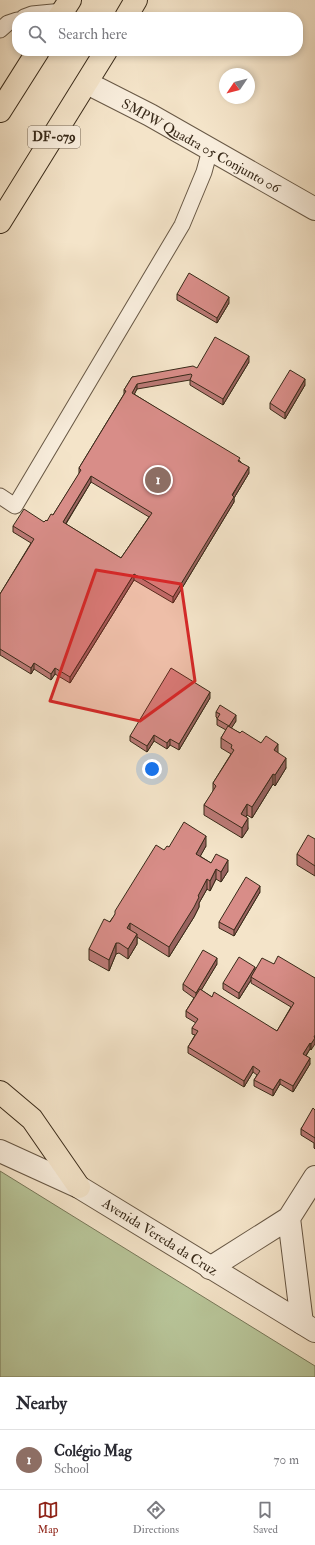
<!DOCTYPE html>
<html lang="en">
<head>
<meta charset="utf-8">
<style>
	body { margin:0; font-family:"IM FELL Double Pica",serif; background:#f2f2f3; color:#2b2b33 }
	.compass { position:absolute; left:219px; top:68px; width:36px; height:36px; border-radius:50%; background:#fff; box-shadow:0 2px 6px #0003; rotate:235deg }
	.you { position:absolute; left:152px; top:769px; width:14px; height:14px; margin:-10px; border:3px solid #fff; border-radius:50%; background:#1a73e8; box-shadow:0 0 0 6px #1a73e833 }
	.badge { display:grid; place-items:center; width:26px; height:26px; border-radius:50%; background:#8f2418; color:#fff; font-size:13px; font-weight:700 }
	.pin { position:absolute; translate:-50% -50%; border:2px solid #fff; box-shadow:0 1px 4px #0006 }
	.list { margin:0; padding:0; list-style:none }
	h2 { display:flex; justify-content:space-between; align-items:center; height:52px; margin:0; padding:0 16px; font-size:17px }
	h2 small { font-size:13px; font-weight:400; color:#7c7c81 }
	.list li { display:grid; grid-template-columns:26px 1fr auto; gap:12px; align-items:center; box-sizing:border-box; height:60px; padding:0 16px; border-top:1px solid #e1e1e2 }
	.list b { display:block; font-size:15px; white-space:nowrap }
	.list p { margin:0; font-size:13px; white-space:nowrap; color:#7c7c81 }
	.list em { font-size:13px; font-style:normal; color:#7c7c81 }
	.icon { flex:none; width:22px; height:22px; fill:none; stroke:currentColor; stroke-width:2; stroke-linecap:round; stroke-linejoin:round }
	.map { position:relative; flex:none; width:315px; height:1377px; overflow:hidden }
	.search { position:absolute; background:#fff; box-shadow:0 2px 6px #0003; left:12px; right:12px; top:12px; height:44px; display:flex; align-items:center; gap:10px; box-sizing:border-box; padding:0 14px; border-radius:16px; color:#7c7c81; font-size:15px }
	.sheet { height:112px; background:#fff }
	nav { display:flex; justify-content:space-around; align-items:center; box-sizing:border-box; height:56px; border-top:1px solid #e1e1e2; background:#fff; font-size:11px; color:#7c7c81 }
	nav a { display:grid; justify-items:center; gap:2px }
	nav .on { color:#8f2418 }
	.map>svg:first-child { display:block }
</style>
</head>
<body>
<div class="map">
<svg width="315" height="1377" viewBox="0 0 315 1377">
	<rect width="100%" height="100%" fill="#f4e4c9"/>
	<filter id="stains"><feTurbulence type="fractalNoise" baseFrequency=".005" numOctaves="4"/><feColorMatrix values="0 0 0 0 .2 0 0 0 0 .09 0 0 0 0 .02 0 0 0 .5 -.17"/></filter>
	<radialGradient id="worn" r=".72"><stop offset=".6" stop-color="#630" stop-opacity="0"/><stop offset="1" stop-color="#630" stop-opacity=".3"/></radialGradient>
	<path fill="#b8c599" stroke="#787859" d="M0 1171 315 1366V1377H0Z"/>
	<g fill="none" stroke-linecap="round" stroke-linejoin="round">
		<g stroke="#685845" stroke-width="17">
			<path id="service" d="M24 17 32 14 63 11
				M0 30 8 23 17 20
				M0 496 15 506 182 225 204 172 210 150"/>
		</g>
		<g stroke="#685845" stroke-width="24">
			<path id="minor" d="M87 83 150 115 315 209
				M289 1218 302 1323
				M210 1268 289 1218 315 1177"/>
		</g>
		<g stroke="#685845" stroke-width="24">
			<path id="tertiary" d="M0 1151 79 1187 315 1331"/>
		</g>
		<g stroke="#392a19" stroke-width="24">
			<path id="primary" d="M59 17 70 0
				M126 17 136 0
				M0 111 38 51
				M0 222 106 51
				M0 1092 32 1119 79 1187"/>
		</g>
		<use href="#service" stroke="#f8eddc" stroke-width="15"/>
		<use href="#minor" stroke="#f8eddc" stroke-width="22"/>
		<use href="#tertiary" stroke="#f8eddc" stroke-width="22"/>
		<use href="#primary" stroke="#f4e4c9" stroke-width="22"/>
	</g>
	<path fill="#ba7975" stroke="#392a19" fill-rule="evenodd" d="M177 294 229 303 217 323 177 300Z
		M249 362 223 405 190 385V380L137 389 134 394 240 461 249 473 234 498V502L173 603 134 580 70 683 55 674 51 680 34 669 31 674 0 655V594L31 543 13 532V526L44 522 47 521 53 515 79 474V468L124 394V390L132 377ZM91 482 149 517 121 558 66 524Z
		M305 385 285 419 270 409V403Z
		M210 698 179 750 170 745 167 749 154 741 147 752 130 741V736Z
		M216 712 236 721 231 728 240 733 261 743 278 753 286 768 275 786 273 784 252 818 247 815 246 817 248 829 242 838 204 815V805L213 792V783L231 754 221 748V738L226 730 217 725V718L216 717Z
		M315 839V876L297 865V854Z
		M206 846 200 856 211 863 228 871 221 882 216 879 210 891 207 889 199 903V907L194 917 169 957 137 937V944L128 959 119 953 116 954 109 971 89 960V949L164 850 169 847Z
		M260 892 234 936 219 928V922Z
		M217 964 201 990 212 997 277 1031 291 1007 251 983V980L239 999 223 989V983L255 970 274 964 315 978 311 1050 310 1049 306 1056 310 1064 293 1092 280 1084 273 1096 254 1086V1080L257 1075 253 1072 244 1087 188 1053V1047L195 1035 192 1034V1028L196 1023 186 1017V1011L194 998 183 990V984Z
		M315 1110V1149L314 1148V1143L301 1135V1129Z"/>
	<path fill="#97635f" stroke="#392a19" d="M229 297V303L217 323V318Z
		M249 356V362L223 405V399Z
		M305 379V385L285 419V413Z
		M137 384V389L132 399V393Z
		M249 467V473L234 498V502L173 603V597Z
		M91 476V482L63 528V522Z
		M134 574V580L70 683V677Z
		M34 663V669L31 674V668Z
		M55 668V674L51 680V674Z
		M210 692V698L179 750V744Z
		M236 715V721L229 732V726Z
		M154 735V741L147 752V746Z
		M170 739V745L167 749V743Z
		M278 744V754L274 750Z
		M286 758V768L275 786V775Z
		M273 774V784L252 818V807Z
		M247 804V815L241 824V814Z
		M248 818V829L242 838V828Z
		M206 836V846L196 864V854Z
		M228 860V871L221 882V872Z
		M216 869V879L210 891V881Z
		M207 879V889L199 903V907L194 917 169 957V947Z
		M260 886V892L234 936V930Z
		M130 923V933L127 928Z
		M137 934V944L128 959V949Z
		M116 943V954L109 971V960Z
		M217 958V964L196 999V993Z
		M255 967V973L251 977V980L239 999V993Z
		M315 1035V1044L311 1050V1044Z
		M310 1043V1049L303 1060V1054Z
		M310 1058V1064L293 1092V1086Z
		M253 1066V1072L244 1087V1081Z
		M280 1079V1084L273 1096V1090Z"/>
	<path fill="#d88d88" stroke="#392a19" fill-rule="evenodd" d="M189 273 229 297 217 318 177 294Z
		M215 337 249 356 223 399 190 380 192 375 191 374 137 384 132 393 240 458 238 461 249 467 232 495 234 497 173 597 134 574 70 677 55 668 51 674 34 663 31 668 0 649V594L34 539 13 526 24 509 44 522 46 520 47 521 51 514 53 515 81 470 79 468 126 391 124 390 132 377 193 366 197 368ZM91 476 152 513 121 558 63 522Z
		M290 370 305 379 285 413 270 403Z
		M171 668 210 692 179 744 170 739 167 743 154 735 147 746 130 736Z
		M220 705 236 715 229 726 217 719 220 714 216 712Z
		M228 726 240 733 242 731 261 743 266 736 278 744 274 750 286 758 275 775 273 774 252 807 247 804 241 814 248 818 242 828 204 805 216 786 213 783 234 750 231 748 232 745 221 738Z
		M184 822 206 836 196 854 211 863 216 854 228 860 221 872 216 869 210 881 207 879 198 896 199 897 194 907 169 947 130 923 127 928 137 934 128 949 119 943H116L109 960 89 949 104 919 110 922 115 914V911L156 845 164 850 167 846 169 847Z
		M308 835 315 839V866L297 854Z
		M246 877 260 886 234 930 219 922Z
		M203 950 217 958 196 993 183 984Z
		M278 956 315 978V1035L314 1037 315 1038 311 1044 310 1043 303 1054 310 1058 293 1086 280 1079 273 1090 254 1080 260 1071 253 1066 244 1081 188 1047 198 1031 192 1028 198 1019 186 1011 200 989 212 997 214 992 277 1031 294 1003 251 977 262 958 274 964Z
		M239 957 255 967 239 993 223 983Z
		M313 1108 315 1110V1138L301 1129Z"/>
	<path fill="#d62828" fill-opacity="0.2" stroke="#d62828" stroke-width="3" stroke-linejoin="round" d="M96 570 181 584 195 681 140 721 50 701Z"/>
	<g text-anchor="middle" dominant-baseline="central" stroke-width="3" stroke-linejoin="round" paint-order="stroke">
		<rect fill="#f8eddc" stroke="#726454" stroke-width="1" x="28" y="126" width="52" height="22" rx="3"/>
		<g font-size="13" font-weight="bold" fill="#392a19">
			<text x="54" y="137">DF-079</text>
		</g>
		<g font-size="14" fill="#392a19" stroke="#f8eddc">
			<text transform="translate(201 146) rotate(29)">SMPW Quadra 05 Conjunto 06</text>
			<text transform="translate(160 1237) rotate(32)">Avenida Vereda da Cruz</text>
		</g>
	</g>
	<rect width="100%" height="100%" filter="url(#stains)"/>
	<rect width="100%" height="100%" fill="url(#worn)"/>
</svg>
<svg class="compass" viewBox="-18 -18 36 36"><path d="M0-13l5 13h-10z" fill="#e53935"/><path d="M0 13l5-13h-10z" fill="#7c7c81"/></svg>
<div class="you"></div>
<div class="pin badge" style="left:158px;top:480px;background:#8d6e63">1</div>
<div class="search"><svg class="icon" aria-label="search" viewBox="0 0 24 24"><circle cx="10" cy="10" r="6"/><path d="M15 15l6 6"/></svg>Search here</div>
</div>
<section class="sheet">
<h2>Nearby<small></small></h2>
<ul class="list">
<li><span class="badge" style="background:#8d6e63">1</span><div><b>Colégio Mag</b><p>School</p></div><em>70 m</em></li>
</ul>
</section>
<nav>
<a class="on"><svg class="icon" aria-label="map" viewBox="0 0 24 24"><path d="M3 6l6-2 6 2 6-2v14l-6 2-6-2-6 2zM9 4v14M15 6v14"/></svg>Map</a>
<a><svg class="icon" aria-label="directions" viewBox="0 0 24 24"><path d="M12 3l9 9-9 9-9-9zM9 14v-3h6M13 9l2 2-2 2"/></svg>Directions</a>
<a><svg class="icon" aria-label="saved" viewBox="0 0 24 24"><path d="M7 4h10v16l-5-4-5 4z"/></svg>Saved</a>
</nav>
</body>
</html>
